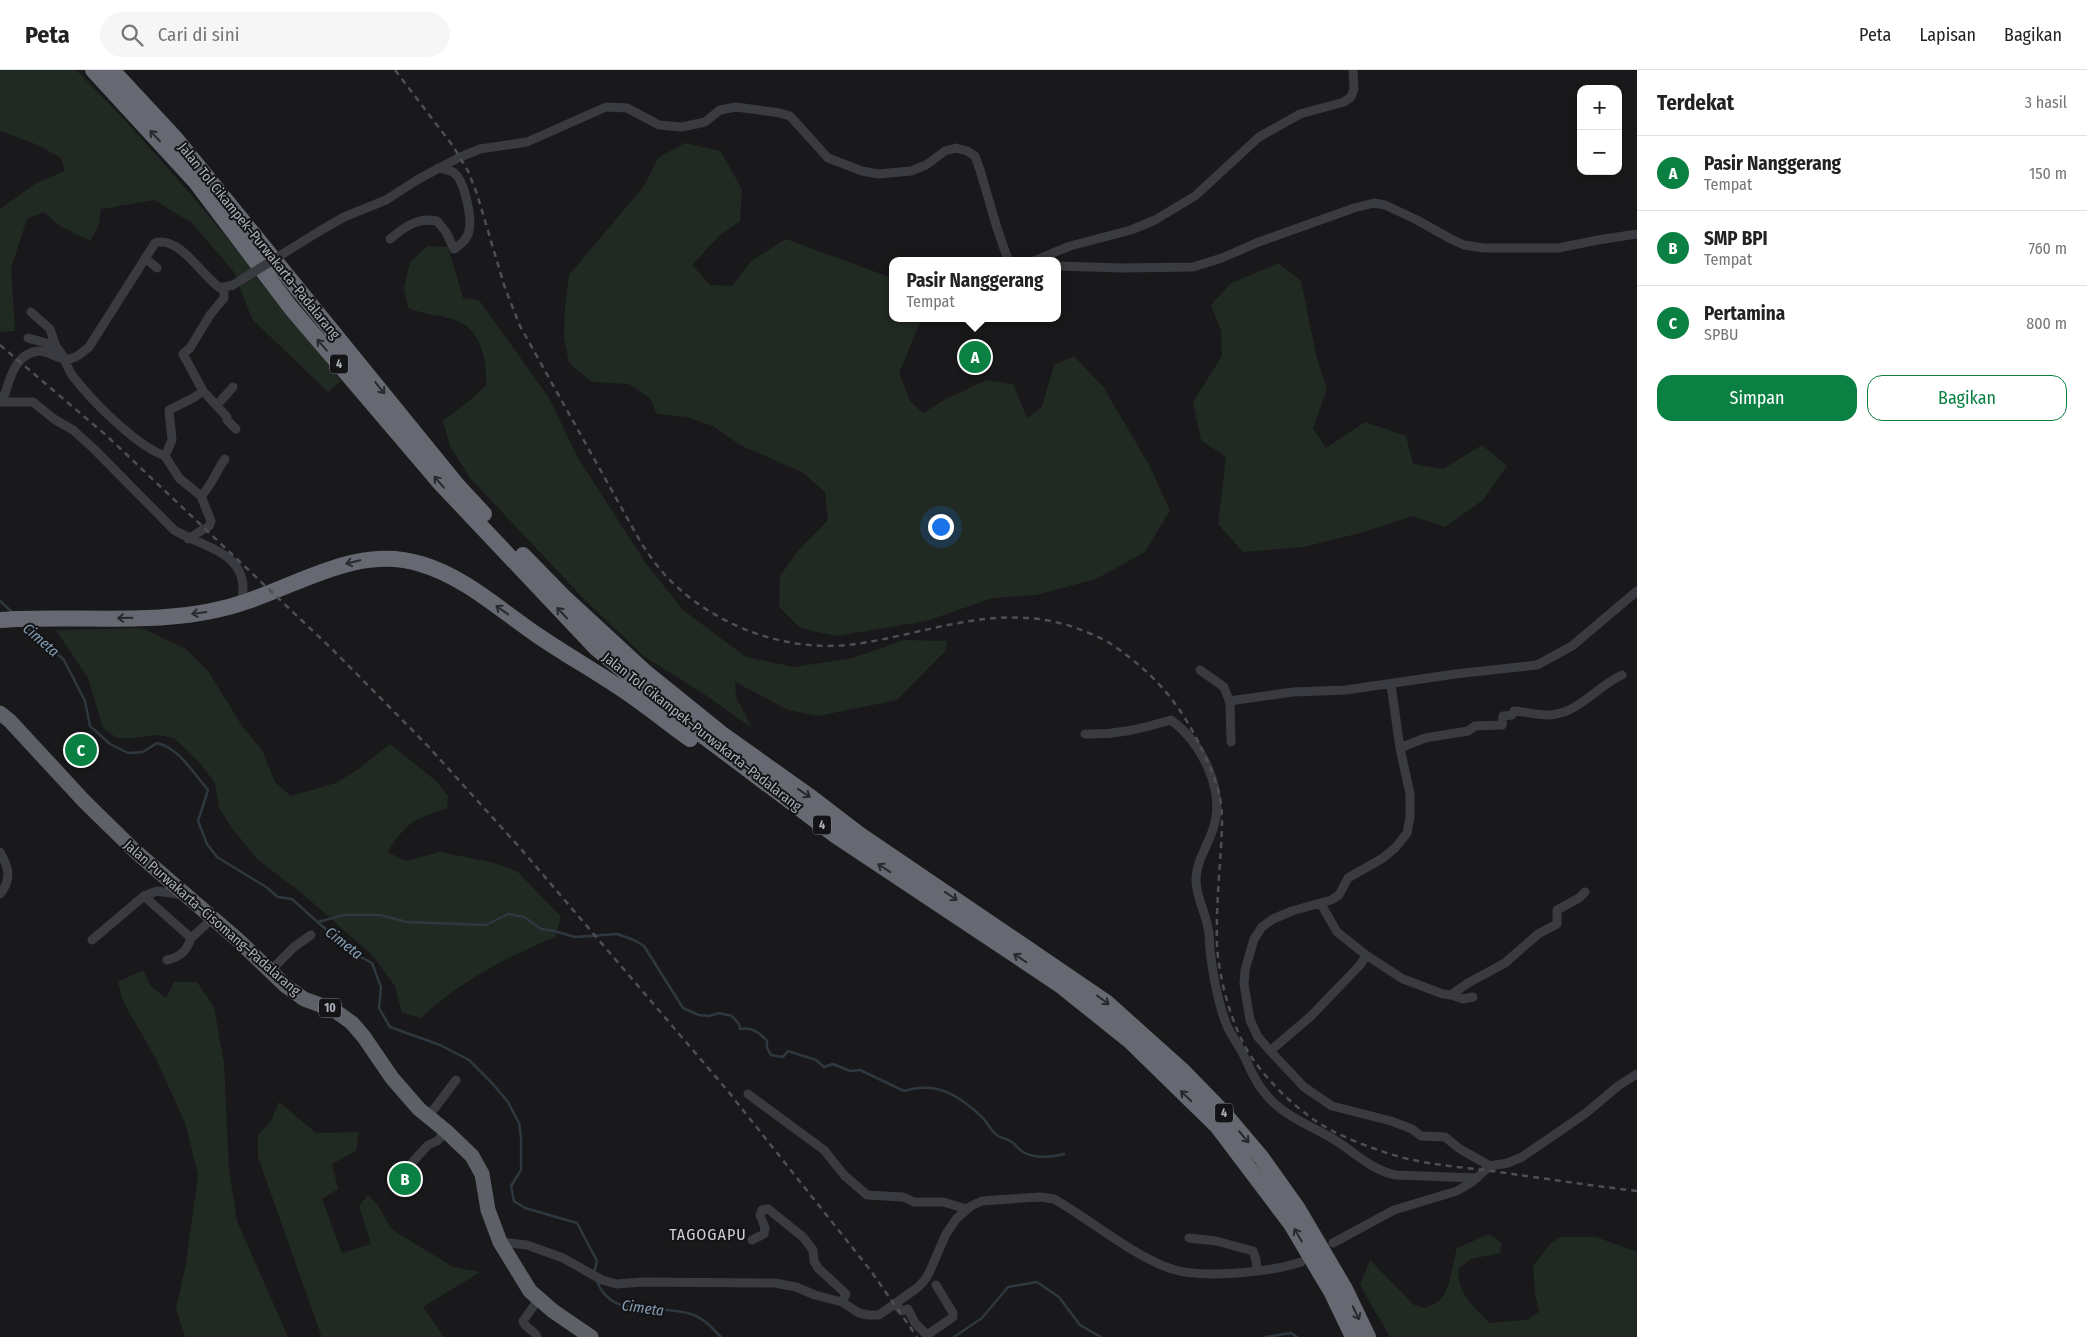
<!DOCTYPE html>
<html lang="id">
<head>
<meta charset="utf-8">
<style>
	body { margin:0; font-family:"Fira Sans Condensed",sans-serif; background:#f6f6f6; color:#222 }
	.controls { position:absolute; right:15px; top:15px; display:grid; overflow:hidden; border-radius:10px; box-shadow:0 2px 8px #0003 }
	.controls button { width:45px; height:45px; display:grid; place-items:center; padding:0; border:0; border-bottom:1px solid #e0e0e0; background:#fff; color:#222; font:25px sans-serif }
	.you { position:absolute; left:940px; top:456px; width:18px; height:18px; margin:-12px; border:4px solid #fff; border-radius:50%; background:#1a73e8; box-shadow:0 0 0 8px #1a73e833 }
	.badge { display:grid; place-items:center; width:32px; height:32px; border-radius:50%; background:#0b8043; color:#fff; font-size:16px; font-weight:700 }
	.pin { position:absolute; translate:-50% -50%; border:2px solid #fff; box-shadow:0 1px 5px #0006 }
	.popup { position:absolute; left:889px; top:187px; width:172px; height:65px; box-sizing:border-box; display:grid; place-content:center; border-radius:10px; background:#fff; filter:drop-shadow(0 1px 4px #0005); font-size:16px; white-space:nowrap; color:#767676 }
	.popup b { font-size:19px; color:#222 }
	.popup::after { content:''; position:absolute; left:50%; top:100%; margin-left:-10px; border:10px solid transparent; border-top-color:#fff }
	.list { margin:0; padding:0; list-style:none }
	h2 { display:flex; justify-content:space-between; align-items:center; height:65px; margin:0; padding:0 20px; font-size:21px }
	h2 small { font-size:16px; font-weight:400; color:#767676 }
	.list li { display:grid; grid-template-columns:32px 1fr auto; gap:15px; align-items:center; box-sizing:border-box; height:75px; padding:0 20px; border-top:1px solid #e0e0e0 }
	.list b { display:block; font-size:19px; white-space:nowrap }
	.list p { margin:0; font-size:16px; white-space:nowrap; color:#767676 }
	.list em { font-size:16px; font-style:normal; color:#767676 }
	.actions { display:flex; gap:10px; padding:15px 20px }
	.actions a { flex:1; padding:11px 0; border:1px solid #0b8043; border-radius:15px; text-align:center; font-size:18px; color:#0b8043 }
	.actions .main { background:#0b8043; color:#fff }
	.icon { flex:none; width:28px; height:28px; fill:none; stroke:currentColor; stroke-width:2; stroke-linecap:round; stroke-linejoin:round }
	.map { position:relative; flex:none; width:1637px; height:1267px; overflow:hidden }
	header { display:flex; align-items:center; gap:30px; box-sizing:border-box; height:70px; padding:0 25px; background:#fff; border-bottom:1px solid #e0e0e0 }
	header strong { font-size:24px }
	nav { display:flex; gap:28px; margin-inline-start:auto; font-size:18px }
	.search { width:350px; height:45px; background:#f6f6f6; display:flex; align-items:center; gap:12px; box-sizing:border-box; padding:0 18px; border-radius:28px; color:#767676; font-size:19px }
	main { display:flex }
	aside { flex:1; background:#fff }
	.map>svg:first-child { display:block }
</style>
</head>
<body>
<header>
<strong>Peta</strong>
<div class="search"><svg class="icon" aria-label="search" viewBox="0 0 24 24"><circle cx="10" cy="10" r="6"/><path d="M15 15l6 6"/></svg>Cari di sini</div>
<nav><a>Peta</a><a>Lapisan</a><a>Bagikan</a></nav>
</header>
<main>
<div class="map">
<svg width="1637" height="1267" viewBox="0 0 1637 1267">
	<rect width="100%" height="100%" fill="#19191b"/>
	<path fill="#212a22" d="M0 0H76C173 96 257 204 341 311L328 322 252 249 234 202 192 153 154 130 101 139 98 158 90 171 60 156 44 142 27 149 11 198 15 261 0 262V139L38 112 65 101 61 88 38 75 0 61Z
		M685 73 720 81 742 119 740 151 719 166 692 195 710 215 732 216 751 191 786 169 892 208V248H922L899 303 910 331 923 343 944 330 986 310 1013 314 1027 348 1042 337 1054 295 1074 286 1104 318 1149 395 1170 440 1145 482 1096 509 1036 525 993 528 926 551 836 566 800 558 779 537 780 506 797 482 828 450 825 422 802 402 740 375 713 356 687 347 657 344 650 328 629 314 592 312 569 293 564 266 565 236 569 205 644 116 658 88Z
		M427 176 448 177 463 228 479 230 549 328 578 388 647 495 683 540 746 587 794 597 853 588 904 570 947 571 946 580 897 630 818 646 788 640 735 612 736 627 752 658 704 624 645 587 583 528 470 408 450 376 443 351 469 331 486 315C487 291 482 262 458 251 442 245 425 245 408 238L404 218 410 192Z
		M1278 193 1301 211 1317 289 1327 319 1313 358 1326 378 1365 352 1406 366 1413 394 1443 399 1482 375 1507 396 1483 430 1445 457 1413 446 1360 463 1303 477 1243 482 1218 454 1226 387 1201 370 1193 332 1222 286 1221 261 1211 235 1230 214Z
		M142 558 186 579 208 601 242 656 262 680 275 712 291 726 336 713 357 700 390 674 436 711 448 726 447 739C414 747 406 754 387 782L406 791 440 782 495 793 518 802 561 847 555 867C506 887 459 912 421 948L402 943 395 916 373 886 303 824 257 789 232 758 219 738 215 713 199 692 174 668 158 665 135 668H117L103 658 88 608 56 560Z
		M143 900 151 916 166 928 174 912H197L214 937 224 993 229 1100 237 1151 288 1267H185L176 1239 186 1193 198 1105 186 1055 157 991 123 931 118 912Z
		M279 1032 316 1063 359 1062 356 1081 332 1094 338 1119 322 1129 342 1183 371 1174 359 1136 368 1125 378 1135 391 1159 453 1197 480 1202 423 1237 444 1267H320L321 1265 258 1087V1065L271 1051Z
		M1489 1164 1502 1173 1500 1183 1471 1189 1458 1199C1458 1223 1473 1238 1490 1253L1527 1250 1539 1242 1535 1223 1533 1196 1551 1173 1561 1167H1596L1637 1182V1267H1390L1360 1215 1370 1190 1414 1235 1425 1238C1429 1236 1435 1234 1439 1231 1450 1223 1453 1191 1457 1178Z"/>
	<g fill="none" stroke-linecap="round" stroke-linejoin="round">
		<path stroke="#2f383f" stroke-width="2.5" d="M0 531 13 543
			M26 556 41 574 51 578 64 590 85 631 90 656 110 674 128 683 143 682 157 673C179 678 194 704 208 720L198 751 207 774 217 787 266 817 278 827 292 829 350 881 372 893 381 917 379 938 390 957 440 975 469 990 492 1013 508 1032 519 1053 521 1067V1100L511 1116 514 1131 525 1138 577 1153 597 1191 594 1203
			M318 852 344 845H380L407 852 486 855 508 844 524 847 541 859 554 861 575 867 617 864 634 870 644 876 683 938 699 945 709 946 719 943 732 946 739 954 740 959C752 957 759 962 767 971V978L771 985 783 987 788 981 816 990 824 997 833 994 850 1001 860 1000 904 1021C937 1011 959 1025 983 1048 988 1054 992 1062 998 1066 1002 1068 1007 1069 1012 1072 1016 1075 1019 1080 1023 1082 1035 1089 1052 1087 1064 1084
			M597 1211C612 1251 658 1233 691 1244 704 1248 712 1258 721 1267
			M954 1267 982 1248 1008 1217 1037 1212 1059 1227 1080 1255 1101 1267
			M1266 1267 1291 1263 1297 1267"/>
		<path stroke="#3a3b40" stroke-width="9" d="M318 162 344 147 386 130 417 110 458 88 480 79 527 72 606 37 627 38 659 55 682 57 705 52 720 40 736 37 780 43 790 46 828 88 862 101 878 104 911 101 926 95 945 81 956 78 967 81 975 86 980 100 997 158 1006 184 1010 191
			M390 169C404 157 418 147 437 151L446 162 454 179C461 174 467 170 469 161 472 148 465 110 453 102 449 100 442 99 438 98
			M145 188 157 198
			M1034 191 1070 176 1131 160 1155 150 1195 126 1259 67 1300 44 1344 32 1351 27 1354 19 1353 0
			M1058 196 1122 198 1193 197 1222 188 1256 173 1354 138 1374 133 1385 135 1417 150 1451 169 1464 175 1484 178H1558L1598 170 1637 164
			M224 219V228L210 245 190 278 183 284 203 321 227 347V350L236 359
			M31 242 50 259 56 277
			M28 268C36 271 50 272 57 278 65 286 66 296 72 305 91 330 135 375 165 386L172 370 169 340 195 327 203 321
			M0 327 5 324C10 307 16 283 39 281 48 281 56 288 65 289 75 290 82 282 89 277L155 173C179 165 202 206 220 218L233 215
			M0 332H33L54 349 73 360 94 379 174 460C205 478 254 484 241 533
			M217 335 233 317
			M165 386 179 408 201 426 211 451 209 456 188 469
			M201 426C212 415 216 401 225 389
			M1200 600 1224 617 1230 633 1231 672
			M1391 615 1400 678 1410 724V747L1407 763 1396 777 1383 788 1348 808 1339 825 1331 830 1292 841 1273 849 1262 857 1254 869 1245 900 1244 914 1250 950 1258 967 1274 985 1304 1017 1332 1036 1391 1051 1412 1059 1421 1066 1445 1067 1460 1079 1490 1096
			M1229 631 1293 622 1346 620 1455 604 1537 595 1572 576 1637 521
			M1085 664C1117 665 1140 659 1171 650 1201 672 1225 719 1214 756 1209 774 1196 791 1196 810 1196 827 1205 841 1208 858 1210 865 1209 873 1210 880 1213 905 1218 935 1228 958 1233 968 1240 977 1245 988 1252 1003 1258 1017 1270 1029 1286 1046 1308 1055 1328 1066 1351 1078 1369 1100 1396 1105L1477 1108
			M1400 678 1425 668 1468 661 1475 656 1502 655 1503 646 1512 645 1514 641C1526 642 1538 645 1550 645 1579 643 1597 616 1622 605
			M0 782C9 797 12 810 0 824
			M144 826 191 868C187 881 180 887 167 890
			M1321 834 1337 862 1366 885 1403 909 1443 924 1451 925 1468 913 1505 893 1538 864 1557 854V840L1579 828 1585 822
			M191 868 212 849
			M92 870 144 826 157 821 183 825
			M270 901 294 877 311 865
			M1451 925 1463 929 1473 927
			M1270 981 1311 946 1361 894 1366 885
			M748 1024 824 1080 844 1105 867 1125 903 1127 914 1132H943L967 1139
			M428 1047 456 1010
			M409 1096 428 1075 437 1071 446 1061
			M1189 1168 1216 1171 1253 1181 1256 1190 1257 1200
			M752 1170 764 1164 765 1158 760 1145 762 1140 768 1139 803 1167 813 1180 814 1191 818 1198 846 1224 842 1232
			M500 1172 527 1175 563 1188 602 1210 616 1214 644 1212 775 1213 796 1217 815 1225 842 1232 859 1243 868 1245H879L917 1218 924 1211 929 1203 946 1164 957 1148 971 1136 982 1131 995 1130 1040 1127 1054 1129C1091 1150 1133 1186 1172 1199 1201 1209 1272 1202 1301 1192
			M1333 1173 1394 1140 1457 1121 1472 1112 1490 1096 1508 1093 1522 1087 1586 1043 1618 1016 1637 1004
			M895 1234 902 1241 908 1239 915 1253 925 1263H930L953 1247V1243L936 1215
			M537 1267C535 1260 525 1259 523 1251L538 1230"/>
		<path stroke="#5e6068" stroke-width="15" d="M0 643 10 651 84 731 135 781 238 870 286 916 304 929 334 940 352 953 364 967 392 1008 419 1039 446 1061 472 1086 482 1104 488 1140 500 1172 530 1221 553 1241 591 1267"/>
		<path stroke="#666971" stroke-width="16" d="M93 0 195 111 291 238 441 414 596 578 702 665 835 765 1060 915 1130 971 1217 1056 1291 1154 1332 1223 1353 1267
			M112 0 176 69 458 416 484 444
			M523 485 566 529 644 601 722 664 812 728 859 764 1106 932 1184 1002 1222 1041 1261 1087 1298 1139 1345 1219 1368 1267
			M0 550C82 544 169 559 248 531 304 512 360 475 421 494 465 507 500 540 537 565 566 585 597 602 626 622 648 637 669 654 690 669"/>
		<path stroke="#4d4f55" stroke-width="2.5" stroke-dasharray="6 5" stroke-linecap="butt" d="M395 0 453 76 468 101 477 124 505 218 520 256 640 471C650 487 661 502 675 515 722 559 791 583 856 574 931 563 1000 531 1076 558 1089 563 1103 568 1114 576 1160 608 1183 638 1206 688 1212 701 1217 714 1220 728 1223 744 1222 760 1221 777 1219 809 1216 842 1217 875 1219 910 1232 958 1252 988 1271 1015 1300 1043 1329 1059 1345 1068 1364 1075 1381 1081 1414 1093 1449 1096 1484 1100 1535 1107 1586 1115 1637 1121
			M0 275 107 366 333 580 427 675 521 779 727 1020 871 1201 917 1267"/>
		<path stroke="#3a3b40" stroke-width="9" d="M233 215 318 162"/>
	</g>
	<defs><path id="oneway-shaft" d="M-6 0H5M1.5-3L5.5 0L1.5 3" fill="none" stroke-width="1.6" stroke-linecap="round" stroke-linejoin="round" transform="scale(1.25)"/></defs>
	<g stroke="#28292d">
		<use href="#oneway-shaft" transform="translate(155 66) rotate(-133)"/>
		<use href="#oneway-shaft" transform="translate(322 275) rotate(-131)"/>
		<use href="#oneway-shaft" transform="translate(380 318) rotate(51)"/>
		<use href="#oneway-shaft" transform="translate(439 412) rotate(-131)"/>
		<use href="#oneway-shaft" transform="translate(353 492) rotate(166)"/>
		<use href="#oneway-shaft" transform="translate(502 540) rotate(-144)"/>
		<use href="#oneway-shaft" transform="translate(199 543) rotate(172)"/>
		<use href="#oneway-shaft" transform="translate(562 543) rotate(-133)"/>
		<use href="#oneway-shaft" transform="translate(125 548) rotate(179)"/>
		<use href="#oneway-shaft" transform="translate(804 723) rotate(34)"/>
		<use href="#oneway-shaft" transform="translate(884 798) rotate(-146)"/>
		<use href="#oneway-shaft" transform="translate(951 826) rotate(34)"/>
		<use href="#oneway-shaft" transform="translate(1020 888) rotate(-146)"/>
		<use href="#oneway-shaft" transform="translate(1103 930) rotate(37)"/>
		<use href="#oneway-shaft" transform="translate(1186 1026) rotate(-136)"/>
		<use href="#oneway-shaft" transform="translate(1244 1067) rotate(50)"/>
		<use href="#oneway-shaft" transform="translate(1298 1165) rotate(-121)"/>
		<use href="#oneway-shaft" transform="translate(1356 1243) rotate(64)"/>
	</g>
	<g text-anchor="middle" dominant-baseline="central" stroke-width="4" stroke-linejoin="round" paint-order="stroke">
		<g fill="#141416" stroke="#7e828a" stroke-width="1">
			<rect x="330" y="284.5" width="18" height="19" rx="4"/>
			<rect x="813" y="745.5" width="18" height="19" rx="4"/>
			<rect x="319" y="928.5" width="22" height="19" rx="4"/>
			<rect x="1215" y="1033.5" width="18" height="19" rx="4"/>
		</g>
		<g font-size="12" font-weight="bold" fill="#acb1bb">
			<text x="339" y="294">4</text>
			<text x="822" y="755">4</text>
			<text x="330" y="938">10</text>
			<text x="1224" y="1043">4</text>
		</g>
		<g font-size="14" fill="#acb1bb" stroke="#141416">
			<text transform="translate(259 171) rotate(51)">Jalan Tol Cikampek–Purwakarta–Padalarang</text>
			<text transform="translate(702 662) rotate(38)">Jalan Tol Cikampek–Purwakarta–Padalarang</text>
			<text transform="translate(212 848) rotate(41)">Jalan Purwakarta–Cisomang–Padalarang</text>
		</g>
		<g font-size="15" font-style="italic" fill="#849eb4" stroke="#141416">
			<text transform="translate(41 570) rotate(41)">Cimeta</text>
			<text transform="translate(344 873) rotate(38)">Cimeta</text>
			<text transform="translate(643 1238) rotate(8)">Cimeta</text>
		</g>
		<g font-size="16" letter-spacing="1" fill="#cdd0d7" stroke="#141416">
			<text x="708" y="1164">TAGOGAPU</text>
		</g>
	</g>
</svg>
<div class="controls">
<button>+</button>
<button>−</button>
</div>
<div class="you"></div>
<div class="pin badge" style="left:975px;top:287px">A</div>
<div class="popup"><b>Pasir Nanggerang</b>Tempat</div>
<div class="pin badge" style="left:405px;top:1109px">B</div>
<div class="pin badge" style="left:81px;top:680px">C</div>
</div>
<aside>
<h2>Terdekat<small>3 hasil</small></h2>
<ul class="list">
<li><span class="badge">A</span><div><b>Pasir Nanggerang</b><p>Tempat</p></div><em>150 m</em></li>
<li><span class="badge">B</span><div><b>SMP BPI</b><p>Tempat</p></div><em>760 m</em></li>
<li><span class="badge">C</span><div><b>Pertamina</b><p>SPBU</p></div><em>800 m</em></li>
</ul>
<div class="actions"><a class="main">Simpan</a><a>Bagikan</a></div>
</aside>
</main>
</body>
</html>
